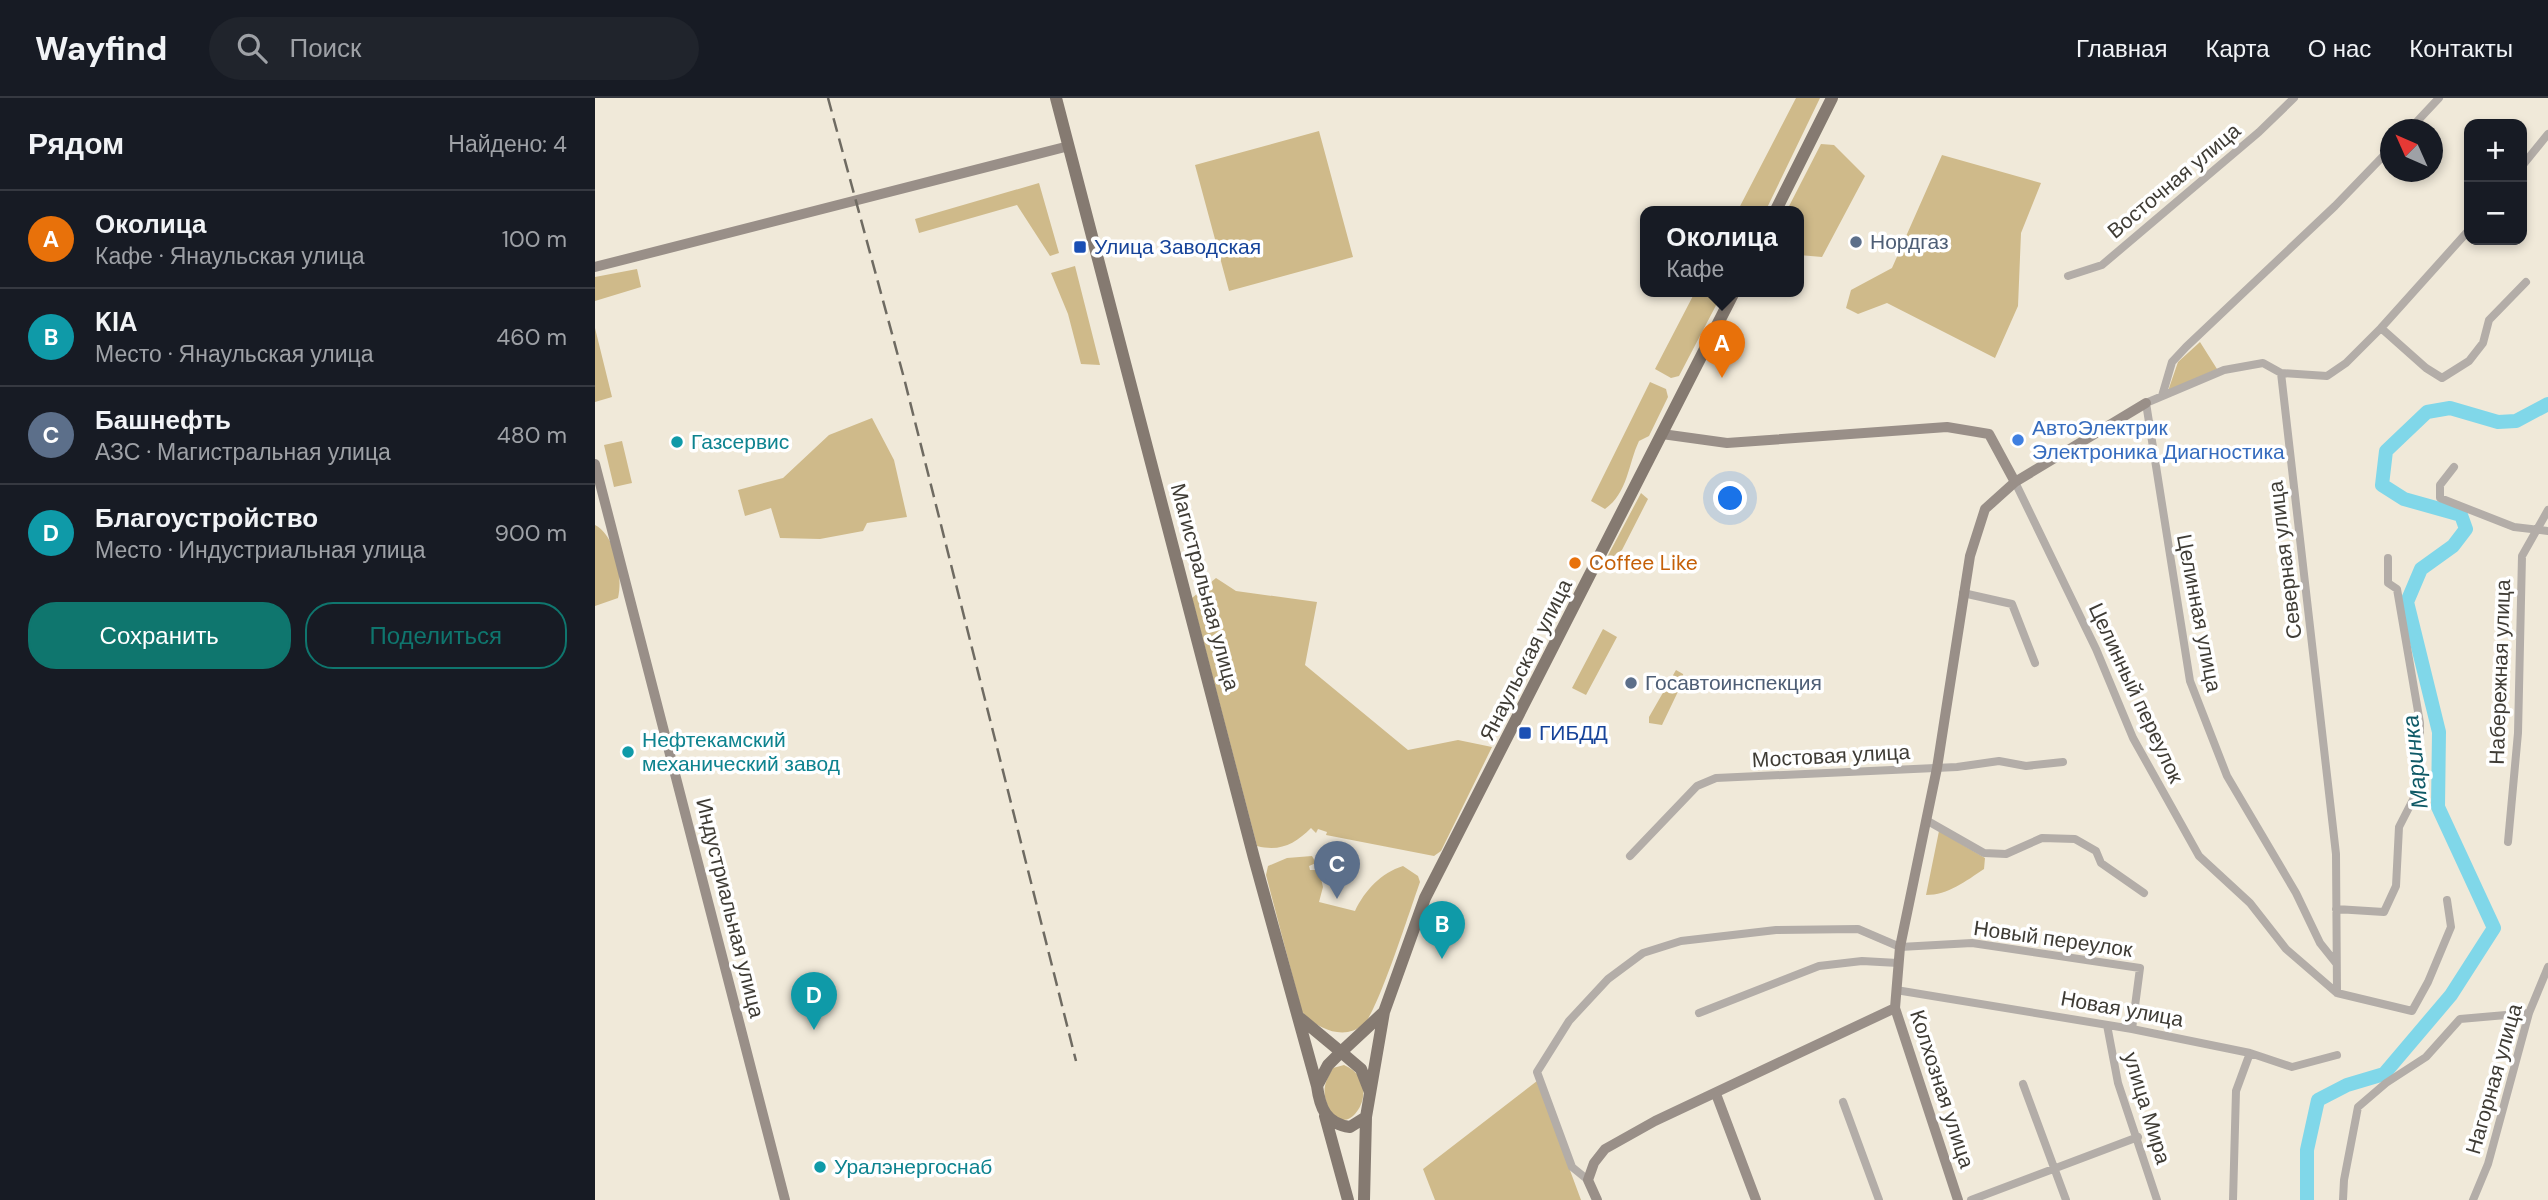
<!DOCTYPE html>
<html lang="ru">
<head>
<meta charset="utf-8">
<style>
	body { margin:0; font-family:"DM Sans",sans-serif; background:#20242c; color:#f1f3f6 }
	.controls { position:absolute; right:21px; top:21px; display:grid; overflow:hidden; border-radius:14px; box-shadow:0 4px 10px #0003 }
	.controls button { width:63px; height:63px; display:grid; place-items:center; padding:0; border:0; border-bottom:2px solid #363941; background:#171b24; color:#f1f3f6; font:35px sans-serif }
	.compass { position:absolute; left:1785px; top:21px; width:63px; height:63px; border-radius:50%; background:#171b24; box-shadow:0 4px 10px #0003; rotate:315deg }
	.you { position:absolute; left:1136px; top:401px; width:24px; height:24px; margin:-18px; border:5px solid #fff; border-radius:50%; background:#1a73e8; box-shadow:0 0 0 10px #1a73e833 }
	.badge { display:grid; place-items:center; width:46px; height:46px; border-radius:50%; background:#0f766e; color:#fff; font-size:23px; font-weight:700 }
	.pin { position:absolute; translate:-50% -58px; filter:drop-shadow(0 2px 4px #0008) }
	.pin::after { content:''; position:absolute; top:37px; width:24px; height:21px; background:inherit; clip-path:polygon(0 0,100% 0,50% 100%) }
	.popup { position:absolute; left:1045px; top:108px; width:164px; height:91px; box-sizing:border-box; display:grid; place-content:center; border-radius:14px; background:#171b24; filter:drop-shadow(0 2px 5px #0005); font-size:23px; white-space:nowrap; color:#9ea1a6 }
	.popup b { font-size:26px; color:#f1f3f6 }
	.popup::after { content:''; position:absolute; left:50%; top:100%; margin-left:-14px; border:14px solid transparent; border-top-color:#171b24 }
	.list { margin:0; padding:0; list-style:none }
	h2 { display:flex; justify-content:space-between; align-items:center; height:91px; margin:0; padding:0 28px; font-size:30px }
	h2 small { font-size:23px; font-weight:400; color:#9ea1a6 }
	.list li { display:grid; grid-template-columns:46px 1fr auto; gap:21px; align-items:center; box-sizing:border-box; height:98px; padding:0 28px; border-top:2px solid #363941 }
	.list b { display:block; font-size:26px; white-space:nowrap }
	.list p { margin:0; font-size:23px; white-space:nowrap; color:#9ea1a6 }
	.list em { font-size:23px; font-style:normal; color:#9ea1a6 }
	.actions { display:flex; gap:14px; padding:21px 28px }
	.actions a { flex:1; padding:16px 0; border:2px solid #0f766e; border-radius:28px; text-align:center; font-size:24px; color:#0f766e }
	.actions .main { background:#0f766e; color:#fff }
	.icon { flex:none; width:38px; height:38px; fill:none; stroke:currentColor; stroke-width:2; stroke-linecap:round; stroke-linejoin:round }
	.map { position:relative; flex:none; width:1953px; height:1102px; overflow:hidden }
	header { display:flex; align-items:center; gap:42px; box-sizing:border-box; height:98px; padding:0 35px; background:#171b24; border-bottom:2px solid #363941 }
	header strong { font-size:33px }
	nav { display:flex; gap:38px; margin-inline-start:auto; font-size:24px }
	.search { width:490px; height:63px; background:#20242c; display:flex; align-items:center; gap:18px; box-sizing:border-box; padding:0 24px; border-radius:38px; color:#9ea1a6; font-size:26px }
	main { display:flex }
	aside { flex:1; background:#171b24 }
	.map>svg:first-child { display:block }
</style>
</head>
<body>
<header>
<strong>Wayfind</strong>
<div class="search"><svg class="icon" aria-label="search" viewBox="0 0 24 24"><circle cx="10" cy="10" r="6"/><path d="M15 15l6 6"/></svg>Поиск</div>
<nav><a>Главная</a><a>Карта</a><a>О нас</a><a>Контакты</a></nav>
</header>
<main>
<aside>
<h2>Рядом<small>Найдено: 4</small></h2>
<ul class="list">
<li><span class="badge" style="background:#e8710a">A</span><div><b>Околица</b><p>Кафе · Янаульская улица</p></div><em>100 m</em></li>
<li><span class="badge" style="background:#0f9aa8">B</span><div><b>KIA</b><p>Место · Янаульская улица</p></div><em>460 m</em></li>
<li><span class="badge" style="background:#5c6f8a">C</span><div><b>Башнефть</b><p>АЗС · Магистральная улица</p></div><em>480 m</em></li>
<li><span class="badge" style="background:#0f9aa8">D</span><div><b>Благоустройство</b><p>Место · Индустриальная улица</p></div><em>900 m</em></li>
</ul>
<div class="actions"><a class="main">Сохранить</a><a>Поделиться</a></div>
</aside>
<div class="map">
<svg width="1953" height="1102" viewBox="0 0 1953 1102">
	<rect width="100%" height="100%" fill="#f0e9d9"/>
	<path fill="#cfba8a" d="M1201 0H1225L1170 114H1142Z
		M724 33 758 159 634 193 600 67Z
		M1226 46 1239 47 1270 78 1227 159 1204 157V114H1191Z
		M1347 57 1446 85 1426 135 1423 208 1400 260 1292 205 1263 216 1251 210 1256 192 1297 170Z
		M444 85 464 155 455 158 422 107 324 135 320 121Z
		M480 168 505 267 486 266 473 216 456 175Z
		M42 171 46 189 0 203V179Z
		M1100 194H1128L1084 278 1076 280 1060 271Z
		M0 230 17 299 0 304Z
		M1605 244 1622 271 1573 293 1583 264Z
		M1055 284 1071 291 1073 299 1054 338 1044 343C1033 366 1033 395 1010 411L996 403Z
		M277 320 299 362 312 419 272 425 268 433 225 441 185 440 176 410 150 418 143 392 188 380 234 337Z
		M27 343 37 385 19 389 9 347Z
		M1046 395 1053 401 1027 452 1009 465Z
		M0 427C21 438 28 479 23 500L0 508Z
		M621 480 641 493 722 504 710 567 813 652 863 642 897 649 846 753 839 758 731 737 732 734 723 731 721 735 716 730C700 746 685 754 662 748L597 500Z
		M1008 531 1022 539 991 597 977 590Z
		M1081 572 1088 576 1089 581 1067 627 1054 625V619Z
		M1344 733 1390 760 1389 771C1371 783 1353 797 1331 797Z
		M717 758 721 765 714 768 715 772H724L728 789 724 804 760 813C770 792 786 775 808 768L823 778 825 784C816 809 783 913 769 926 749 944 721 930 707 914L671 777 673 768 692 760Z
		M749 967C794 986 749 1052 732 1006 727 992 730 983 738 970Z
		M942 983 986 1102H840L828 1071Z"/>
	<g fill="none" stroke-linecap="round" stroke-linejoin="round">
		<path stroke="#80d7e9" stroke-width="14" d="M1712 1102V1052L1723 1002 1752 987 1789 976 1856 897 1899 830 1843 709 1844 634 1812 504 1826 471 1858 448 1871 431 1866 417 1809 401 1787 387 1791 353 1832 314 1855 310 1903 324 1921 323 1953 306"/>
		<path stroke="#b3ada8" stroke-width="8" d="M1814 32 1844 0
			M1927 68 1953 36
			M1473 178 1507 167 1664 34 1699 0
			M1786 230 1831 270 1847 280 1874 263 1888 245 1894 222 1931 184
			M1686 275 1741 756 1742 895
			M1567 298 1577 264 1591 249 1740 108 1796 50
			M1859 369 1845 387V400L1919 429 1953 433
			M1420 384 1501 551 1538 640 1604 758 1655 805 1691 851 1742 895 1817 913 1833 884 1856 829 1852 802
			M1368 495 1417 506 1440 565
			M1331 722 1389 755 1411 756 1447 740 1480 741 1501 753 1506 765 1549 795
			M1913 744 1923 635 1927 458 1953 412
			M1035 758 1102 688 1121 680 1362 669 1404 663 1431 668 1468 664
			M1741 811 1789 814 1801 788 1804 729 1825 688V625L1802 491 1793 485V460
			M1741 865 1725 845 1701 795 1632 678 1595 583 1551 305 1629 272 1668 265 1686 275 1732 278 1751 265 1786 230 1874 132
			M1301 892 1537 931 1655 955 1697 969 1742 957
			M1104 915 1224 868 1267 863 1303 865
			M1512 927 1523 985 1562 1102
			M1428 986 1471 1102
			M1248 1004 1284 1102
			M993 1082 977 1069 942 974 974 923 1013 881 1048 855 1086 843 1181 832 1263 831 1305 849 1377 845 1545 870 1537 931
			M1376 1102 1543 1039
			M1638 1102 1641 993 1655 955
			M1748 1102 1749 1082 1763 1009 1791 985 1831 959 1865 921 1934 915
			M1878 1102 1893 1066 1934 915 1953 869"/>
		<path stroke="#998f88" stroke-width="10" d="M0 169 474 48
			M1067 336 1132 345 1352 329 1394 336 1420 384
			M0 366 190 1102
			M1121 996 1161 1102
			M1002 1102 993 1082 999 1065 1010 1051 1060 1023 1300 910
			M1363 1102 1300 910 1305 849 1342 670 1375 458 1390 411 1420 384 1551 305"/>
		<path stroke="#857a71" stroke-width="12" d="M461 0 659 760 722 988
			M1180 114 1237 0
			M705 920 746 954 789 914
			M730 1018 753 1102
			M771 1019 755 1029C731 1026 725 1010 722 988L733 967 746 954 766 971 775 994
			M769 1102 771 1019 789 914 830 800 1139 194"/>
		<path stroke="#6f6b62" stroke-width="2.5" stroke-dasharray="14 7" stroke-linecap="butt" d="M233 0 309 280 481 963"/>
	</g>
	<g fill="#5c6f8a" stroke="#fff" stroke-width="2.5">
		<circle cx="1261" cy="144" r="7"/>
		<circle cx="1036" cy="585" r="7"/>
	</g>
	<g fill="#1a4fb4" stroke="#fff" stroke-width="2.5">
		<rect x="478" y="142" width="14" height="14" rx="3.5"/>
		<rect x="923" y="628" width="14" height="14" rx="3.5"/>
	</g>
	<circle fill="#3f7fe0" stroke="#fff" stroke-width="2.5" cx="1423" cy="342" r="7"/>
	<g fill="#0f9aa8" stroke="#fff" stroke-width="2.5">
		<circle cx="82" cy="344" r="7"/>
		<circle cx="33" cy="654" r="7"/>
		<circle cx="225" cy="1069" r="7"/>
	</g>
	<circle fill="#e8710a" stroke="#fff" stroke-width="2.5" cx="980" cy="465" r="7"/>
	<g text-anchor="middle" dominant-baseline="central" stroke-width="7" stroke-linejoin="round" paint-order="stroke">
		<g font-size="21" fill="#3f3c35" stroke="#fff">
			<text transform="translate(1579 83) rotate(-40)">Восточная улица</text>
			<text transform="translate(1690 462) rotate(-97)">Северная улица</text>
			<text transform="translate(610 489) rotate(75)">Магистральная улица</text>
			<text transform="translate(1604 515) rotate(79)">Целинная улица</text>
			<text transform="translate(931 562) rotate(-63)">Янаульская улица</text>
			<text transform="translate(1905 574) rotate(-88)">Набережная улица</text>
			<text transform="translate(1541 595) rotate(65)">Целинный переулок</text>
			<text transform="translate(1236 658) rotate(-3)">Мостовая улица</text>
			<text transform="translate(135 810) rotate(76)">Индустриальная улица</text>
			<text transform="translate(1458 841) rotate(8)">Новый переулок</text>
			<text transform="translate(1527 911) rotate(10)">Новая улица</text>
			<text transform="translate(1899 981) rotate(-74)">Нагорная улица</text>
			<text transform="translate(1347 991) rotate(72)">Колхозная улица</text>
			<text transform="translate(1552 1010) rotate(73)">улица Мира</text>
		</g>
		<g font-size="21" fill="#4e5e75" stroke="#fff" text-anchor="start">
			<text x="1275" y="144">Нордгаз</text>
			<text x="1050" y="585">Госавтоинспекция</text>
		</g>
		<g font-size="21" fill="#164399" stroke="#fff" text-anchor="start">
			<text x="499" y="149">Улица Заводская</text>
			<text x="944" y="635">ГИБДД</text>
		</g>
		<g font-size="21" fill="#366cbe" stroke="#fff" text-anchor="start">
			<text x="1437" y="330">АвтоЭлектрик<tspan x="1437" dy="24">Электроника Диагностика</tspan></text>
		</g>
		<g font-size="21" fill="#0d838f" stroke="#fff" text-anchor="start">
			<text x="96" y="344">Газсервис</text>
			<text x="47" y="642">Нефтекамский<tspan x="47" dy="24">механический завод</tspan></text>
			<text x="239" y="1069">Уралэнергоснаб</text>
		</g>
		<g font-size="21" fill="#c56008" stroke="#fff" text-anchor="start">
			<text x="994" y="465">Coffee Like</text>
		</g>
		<g font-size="23" font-style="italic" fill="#0f5a67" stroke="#fff">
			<text transform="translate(1820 664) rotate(-96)">Маринка</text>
		</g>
	</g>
</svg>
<div class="controls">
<button>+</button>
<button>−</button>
</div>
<svg class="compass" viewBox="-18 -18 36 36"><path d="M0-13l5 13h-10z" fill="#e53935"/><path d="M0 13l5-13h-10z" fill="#9ea1a6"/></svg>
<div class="you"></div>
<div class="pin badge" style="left:1127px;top:280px;background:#e8710a">A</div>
<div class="popup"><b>Околица</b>Кафе</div>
<div class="pin badge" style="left:847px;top:861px;background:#0f9aa8">B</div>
<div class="pin badge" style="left:742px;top:801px;background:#5c6f8a">C</div>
<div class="pin badge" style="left:219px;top:932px;background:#0f9aa8">D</div>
</div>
</main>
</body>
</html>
